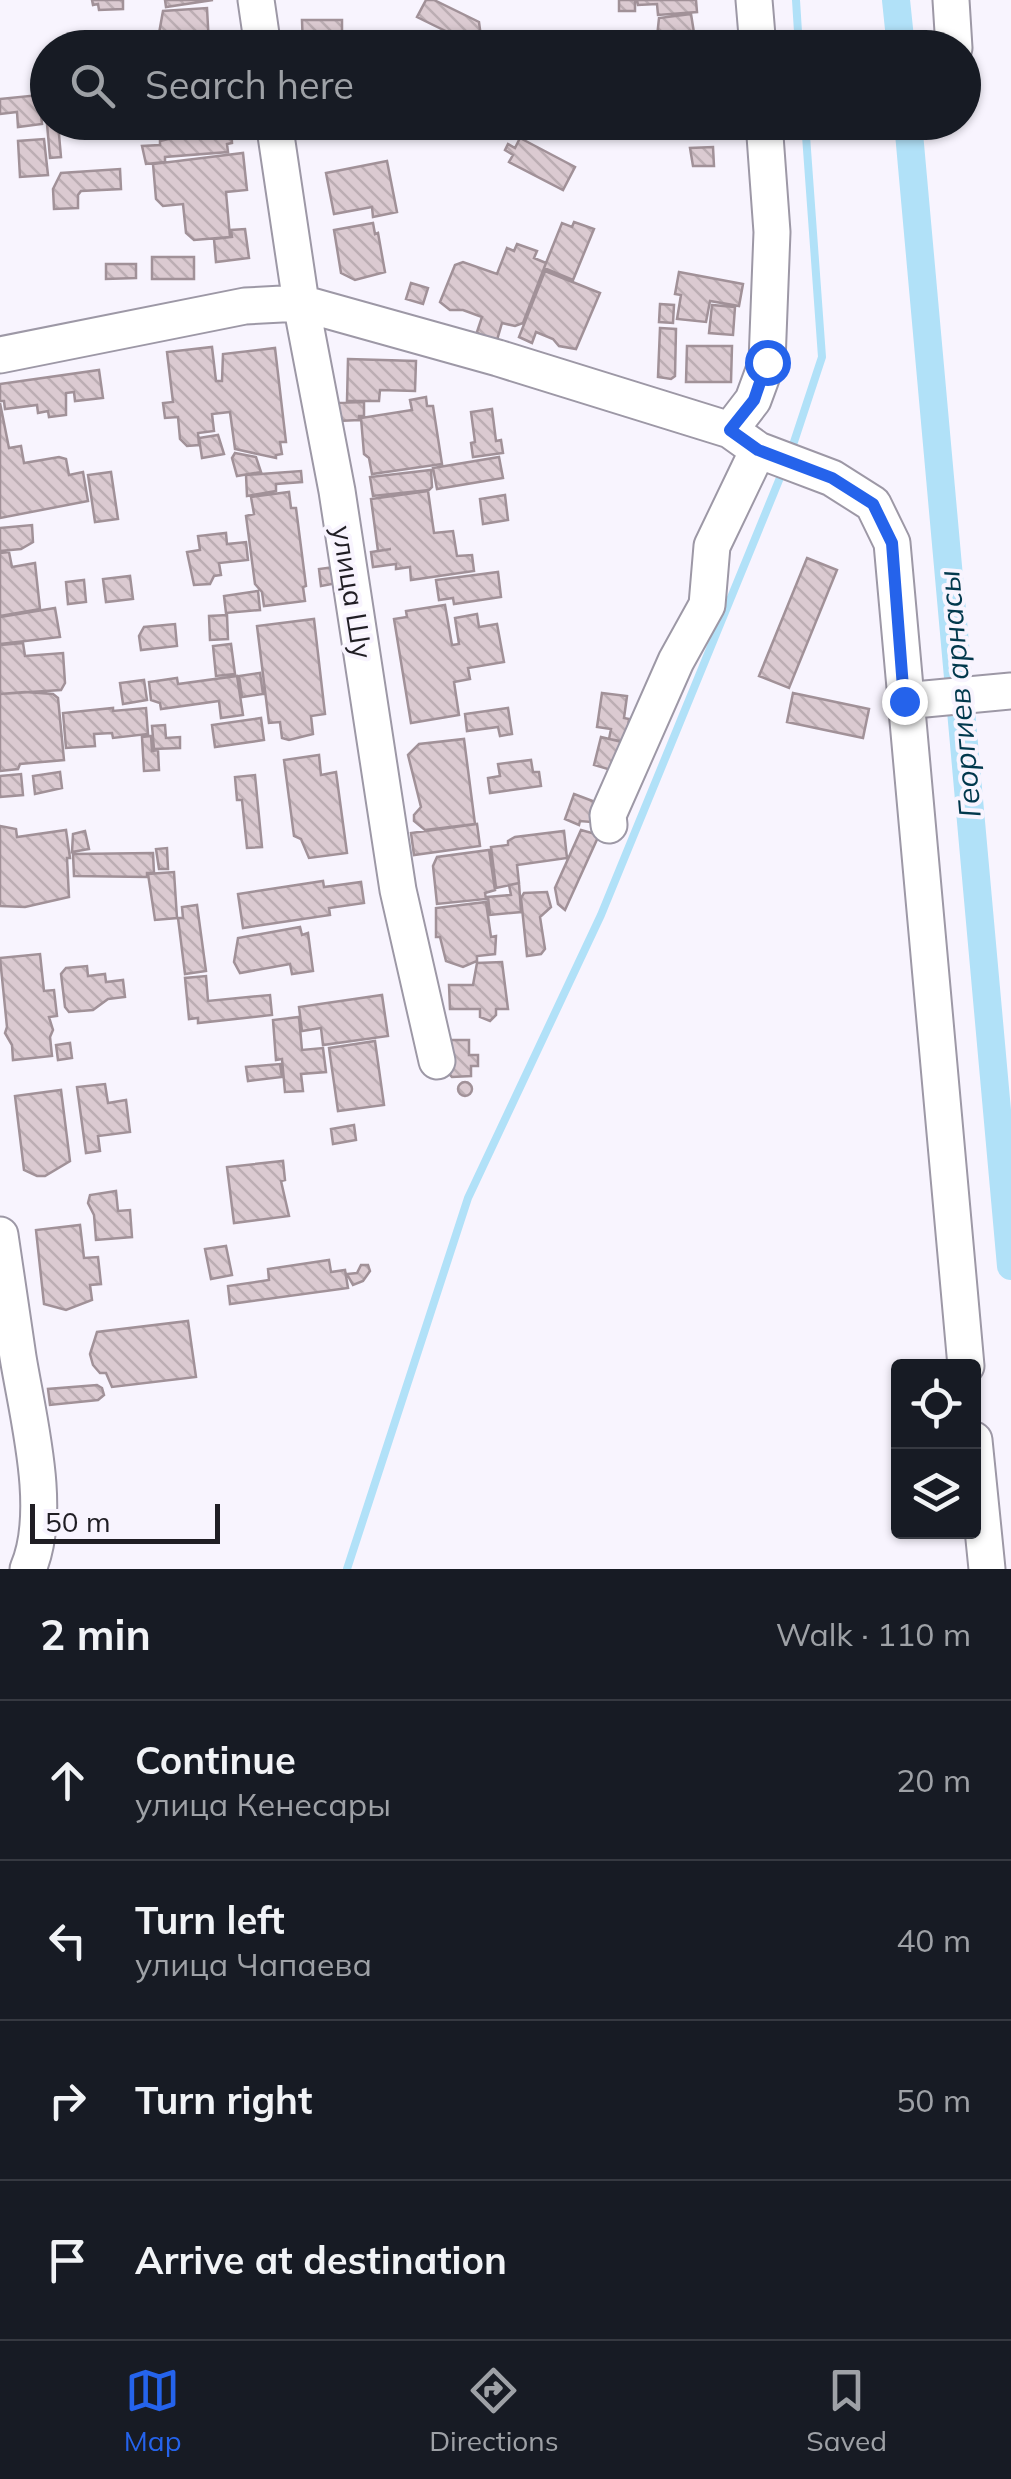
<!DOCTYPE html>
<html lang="en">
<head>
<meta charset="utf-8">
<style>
	body { margin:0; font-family:Mulish,sans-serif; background:#242831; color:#f1f3f6 }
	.controls { position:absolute; right:30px; bottom:30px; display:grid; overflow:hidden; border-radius:10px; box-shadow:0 2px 8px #0004 }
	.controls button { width:90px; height:90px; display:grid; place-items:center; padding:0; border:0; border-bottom:2px solid #363941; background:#171b24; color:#f1f3f6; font:50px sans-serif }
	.scale { position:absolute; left:30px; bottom:25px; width:190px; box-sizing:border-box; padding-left:10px; border:5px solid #201e24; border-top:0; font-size:28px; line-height:35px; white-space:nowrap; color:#201e24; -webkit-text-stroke:8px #f8f4fe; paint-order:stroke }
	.stop { position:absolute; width:30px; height:30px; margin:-22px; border:8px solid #2563eb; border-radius:50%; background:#fff }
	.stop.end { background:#2563eb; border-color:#fff; box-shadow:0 2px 10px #0008 }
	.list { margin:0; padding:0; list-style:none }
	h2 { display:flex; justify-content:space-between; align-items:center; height:130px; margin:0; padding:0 40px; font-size:42px }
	h2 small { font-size:32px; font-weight:400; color:#9ea1a6 }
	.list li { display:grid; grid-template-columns:65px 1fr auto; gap:30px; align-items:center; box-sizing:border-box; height:160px; padding:0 40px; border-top:2px solid #363941 }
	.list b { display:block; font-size:38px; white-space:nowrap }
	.list p { margin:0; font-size:32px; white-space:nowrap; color:#9ea1a6 }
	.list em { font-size:32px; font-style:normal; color:#9ea1a6 }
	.icon { flex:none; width:55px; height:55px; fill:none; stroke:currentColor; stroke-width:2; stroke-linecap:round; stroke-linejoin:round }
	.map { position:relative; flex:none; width:1011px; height:1569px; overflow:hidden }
	.search { position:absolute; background:#171b24; box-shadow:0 2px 8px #0004; left:30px; right:30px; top:30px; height:110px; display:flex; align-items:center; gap:25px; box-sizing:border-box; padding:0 35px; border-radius:55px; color:#9ea1a6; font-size:38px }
	.sheet { height:770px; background:#171b24 }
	nav { display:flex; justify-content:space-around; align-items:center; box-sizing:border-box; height:140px; border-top:2px solid #363941; background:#171b24; font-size:28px; color:#9ea1a6 }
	nav a { display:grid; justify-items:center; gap:5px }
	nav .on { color:#2563eb }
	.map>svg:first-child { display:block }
</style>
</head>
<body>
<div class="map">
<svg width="1011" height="1569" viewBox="0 0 1011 1569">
	<defs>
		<pattern id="building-back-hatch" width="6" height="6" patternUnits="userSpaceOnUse" patternTransform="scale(2.5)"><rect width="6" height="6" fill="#dbcad1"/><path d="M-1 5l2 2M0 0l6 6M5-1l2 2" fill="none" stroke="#bcadb3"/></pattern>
	</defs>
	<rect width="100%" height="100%" fill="#f8f4fe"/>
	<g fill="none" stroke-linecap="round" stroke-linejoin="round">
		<path stroke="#b1e1f8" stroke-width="8" d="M796 0 799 48
			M791 451 822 357 805 122
			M347 1569 468 1198 601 915 784 468"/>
		<path stroke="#b1e1f8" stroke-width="28" d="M896 0 901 48
			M908 122 1011 1266"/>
	</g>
	<path fill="url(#building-back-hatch)" stroke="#a19198" stroke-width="2.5" d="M92 0H123V9L99 10 98 4 93 5Z
		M165 0H213L166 7Z
		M426 0H434L479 22 481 37 475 42 464 40 417 17Z
		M619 0H635V11H619Z
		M637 0H696L697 12 658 15 657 4 638 5Z
		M207 8 209 45 161 47 158 39 163 11Z
		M691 14 695 39 661 43 657 37 659 18Z
		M302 20H342V48H303Z
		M39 95 42 124 18 127 17 112 0 114V99Z
		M163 122H225L231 125 232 143 227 144 228 152 165 157V162L146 164 142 146 160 145V141L168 139Z
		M359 122H399V131L360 134Z
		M58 123 61 157 50 158 47 124Z
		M520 138 575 167 563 190 509 162 513 155 505 150 508 144 515 148Z
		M44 139 48 175 20 177 18 141Z
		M713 147 714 166H693L690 148Z
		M243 153 247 190 226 192 230 237 194 240 186 233 183 204 163 206 156 199 153 164Z
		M387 161 397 212 373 217 372 207 334 214 326 173Z
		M120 169 121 189 81 191 78 195V208L54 209 53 189 61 173Z
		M574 222 594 229 573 280 544 268 562 223 572 227Z
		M373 223 375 234 378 233 385 272 355 280 341 273 334 230Z
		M245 229 249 258 216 262 214 239 232 237 231 230Z
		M517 244 537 251 534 258 546 263 523 323 515 326 502 323 497 340 481 336 477 332 482 317 463 310H450L440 302 455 265 463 262 497 274 507 248 514 251Z
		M152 257H194V279H152Z
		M106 264H136V278L106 279Z
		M545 271 600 293 576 349 559 346 553 339 536 332 532 343 519 337Z
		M679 272 743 284 739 306 710 301 706 322 677 319 681 295 675 294Z
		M411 283 428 288 423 304 406 299Z
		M660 304 674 305 673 323 659 322Z
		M712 305 735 307 733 335 709 333Z
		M660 328 676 329 675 376 671 379 658 377Z
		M687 346H732L731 382H686Z
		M212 347 216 381H222L223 354 275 348 286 442H280L282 454 276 455V458L235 449 230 412 212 414 214 431 198 433 199 445 187 446 180 439 178 417 165 418 163 403 173 402 167 352Z
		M348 359 416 361 415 391 380 390 379 401H347Z
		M99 370 103 398 75 401 74 392 66 393V415L49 417 48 411 38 413 37 405 5 409 4 401H0V384Z
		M426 397 427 406H433L442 464 372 474 369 458 364 454 361 418 412 410 410 400Z
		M364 402V416H359V420L338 421 332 403Z
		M0 403 9 448 21 446 24 463 59 457 66 459 69 475 83 472 88 501 0 518Z
		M492 409 496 441 501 440 503 453 473 457 471 443 475 442 471 412Z
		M218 435 224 454 202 458 199 438Z
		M235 453 256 457 261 472 237 476 232 458Z
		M499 457 503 478 437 489 433 468Z
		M431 470 432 487 429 490 373 496 370 477Z
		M301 471 302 482 276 484V491L247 496 246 475Z
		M111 472 118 519 95 522 88 475Z
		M428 491 434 533 453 531 457 556 472 555 474 571 411 580 410 567 396 569V564L373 567 371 552 391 549 378 551 371 499Z
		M289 492 291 508H296L306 586 303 587 305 601 264 606 262 592 255 584 246 516 254 514 251 497Z
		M505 495 508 520 483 524 480 499Z
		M32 525 33 542 21 549 0 551V528Z
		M226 533 227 544 246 542 248 560 219 563 221 575 214 576 210 584 194 585 187 552 200 550 198 536Z
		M9 552 12 567 35 563 40 609 0 616V553Z
		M807 558 837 570 789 688 759 676Z
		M335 567 337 583 321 586 319 569Z
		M498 572 501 597 454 604 453 598 439 600 436 580Z
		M130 576 133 599 106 602 103 579Z
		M84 580 86 602 68 604 66 582Z
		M258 591 260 610 226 613 224 596Z
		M445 605 452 645 459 644 455 618 477 614 479 627 497 624 504 662 468 668 470 679 454 682 459 715 411 723 394 619 407 617 406 611Z
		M55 608 60 637 0 644V617Z
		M227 615 228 639 210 640 209 616Z
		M314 619 325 714 311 716 313 734 289 740 282 738 280 722 269 723 257 626Z
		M175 624 177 646 141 650 139 636 144 627Z
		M23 643 25 656 63 653 65 683 61 690 0 694V645Z
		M231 644 235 674 216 676 213 646Z
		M260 673 263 694 242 697 239 676Z
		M237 676 243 715 221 718 219 701 161 709 160 703 151 700 149 682 177 678 178 684Z
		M144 680 147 700 123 704 120 683Z
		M25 692 53 694 58 698 64 760 20 764 18 769 0 771V694Z
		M602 693 627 696 624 718 629 719 626 742 609 739 611 729 597 727Z
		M793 693 869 709 863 738 787 722Z
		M113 708V711L146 708 148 734 113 738 112 733 94 734 95 746 66 748 63 713Z
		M508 708 512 734 500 736 498 727 467 731 465 714Z
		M261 718 264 740 215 747 212 725Z
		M165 725 166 738 180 737V748L154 749 152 726Z
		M151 736 152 751 158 750 159 770 144 771 142 737Z
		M601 737 622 742 617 762 612 761 611 770 594 765Z
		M464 739 475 824 425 830 414 821V815L421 807 408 755 419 744Z
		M319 755 321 775 336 772 347 853 309 858 301 839 294 836 284 760Z
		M531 760 533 772H539L541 786 490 793 488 778 500 776 498 764Z
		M60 772 62 788 35 794 33 776Z
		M21 774 23 795 0 797V776Z
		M255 775 262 847 247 848 242 800H237L235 777Z
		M574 794 598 803 591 822 580 821 579 825 565 819Z
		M477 824 480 846 414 855 411 833Z
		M0 826 16 829 17 837 66 830 70 858H67L69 897 25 907 0 906Z
		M581 830 599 835 565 910 558 904 555 888Z
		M85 831 89 849 72 852 73 834Z
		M564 831 567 858 517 865 519 883 496 888 491 847 508 845V841L515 837Z
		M167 848 168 869H159L156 849Z
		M489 850 495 890 485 893 486 899 437 904 433 866 437 857Z
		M153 853 154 873H147V877L74 876 73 854Z
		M174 872 177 918 155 920 148 874Z
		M323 881 324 887 361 882 364 903 329 908 330 915 243 928 238 894Z
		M519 883 521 912 490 915 488 897 511 895 509 885Z
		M547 892 551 907 540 917 545 949 541 954 527 956 521 898 524 893Z
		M486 902 491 937 496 936 495 954 477 956V961L463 967 446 961 440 937H436V908Z
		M197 905 206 971 185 974 178 918H183L182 907Z
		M300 927 302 935 308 933 313 971 292 974 290 964 240 973 234 962 238 938Z
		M40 954 44 991 54 990 57 1016 49 1017 53 1030 50 1037 52 1056 13 1060 12 1045 5 1033 7 1027 0 958Z
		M502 962 508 1009H496V1015L490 1021 480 1017V1009H450L449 985H473L477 963Z
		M87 966 88 976 105 974 106 982 123 980 125 997 108 999 93 1010 69 1012 65 1007 61 974 66 968Z
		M206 976 208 1001 270 995 272 1015 198 1023V1018L189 1019 185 978Z
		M382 995 388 1036 323 1045 321 1028 302 1031 299 1007Z
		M299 1017 302 1050 323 1048 326 1072 301 1074 303 1091 285 1092 282 1059 276 1060 273 1020Z
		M448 1040H469V1055H478V1066H471V1076L452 1077 448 1073Z
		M375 1041 384 1105 338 1111 329 1048Z
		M70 1043 72 1058 58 1060 56 1045Z
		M280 1064 282 1077 248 1081 246 1067Z
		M458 1089a7 7 0 1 1 14 0a7 7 0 1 1-14 0Z
		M105 1084 108 1103 126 1100 130 1132 98 1136 100 1151 86 1153 77 1087Z
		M61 1090 70 1161 45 1176H37L24 1170 15 1096Z
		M354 1125 356 1140 333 1144 331 1129Z
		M283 1161 285 1180 281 1181 289 1216 234 1223 227 1167Z
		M116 1191 118 1211 130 1210 132 1237 96 1240 94 1215 88 1203 90 1195Z
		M80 1225 84 1258 98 1257 101 1284 90 1285 92 1300 66 1310 44 1304 36 1230Z
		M226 1246 232 1275 211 1279 205 1249Z
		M329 1260 331 1272 345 1270 348 1288 230 1304 228 1286 269 1280 268 1269Z
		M361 1265H368L370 1271 363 1281 353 1285 347 1274 357 1273Z
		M188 1321 196 1377 112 1387 106 1373H100L93 1365 90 1354 97 1332Z
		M97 1385 102 1388 104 1395 98 1400 50 1405 48 1389Z"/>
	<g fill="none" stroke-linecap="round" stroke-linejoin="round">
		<g stroke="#9d98a6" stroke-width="39">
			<path id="minor" d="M256 0 263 48
				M754 0 758 48
				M951 0 954 48
				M274 122 301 303 337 491 398 890 437 1061
				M0 355 245 306 301 303 498 358 730 430 758 450 832 478 873 504 892 543 966 1366
				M730 430 753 400 767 362 772 232 764 122
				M904 701 1011 691
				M609 825 608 815 676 661 707 605 712 546 758 450
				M0 1235C6 1276 12 1317 18 1357 28 1418 53 1511 28 1569
				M974 1440 987 1569"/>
		</g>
		<use href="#minor" stroke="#fff" stroke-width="35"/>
	</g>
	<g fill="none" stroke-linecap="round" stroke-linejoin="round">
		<path stroke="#2563eb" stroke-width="12" d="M767 362 754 400 730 430 758 450 832 478 873 504 892 543 904 701"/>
	</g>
	<g text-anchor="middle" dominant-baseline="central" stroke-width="8" stroke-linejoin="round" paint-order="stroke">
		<g font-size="28" fill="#201e24" stroke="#f8f4fe">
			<text transform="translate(353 592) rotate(81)">улица Шу</text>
		</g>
		<g font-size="30" font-style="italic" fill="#01384c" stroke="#f8f4fe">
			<text transform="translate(959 694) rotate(-95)">Георгиев арнасы</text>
		</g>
	</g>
</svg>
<div class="controls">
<button><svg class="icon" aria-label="locate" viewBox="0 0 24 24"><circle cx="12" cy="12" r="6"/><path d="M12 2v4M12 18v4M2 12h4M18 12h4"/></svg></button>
<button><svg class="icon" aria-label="layers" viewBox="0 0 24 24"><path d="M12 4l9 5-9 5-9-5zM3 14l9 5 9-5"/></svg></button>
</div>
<div class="scale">50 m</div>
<div class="stop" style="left:767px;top:362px"></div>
<div class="stop end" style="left:904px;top:701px"></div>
<div class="search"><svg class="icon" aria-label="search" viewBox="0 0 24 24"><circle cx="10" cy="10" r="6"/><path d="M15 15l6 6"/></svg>Search here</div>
</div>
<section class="sheet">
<h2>2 min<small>Walk · 110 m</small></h2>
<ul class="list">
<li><svg class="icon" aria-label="ahead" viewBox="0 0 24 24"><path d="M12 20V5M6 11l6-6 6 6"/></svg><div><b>Continue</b><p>улица Кенесары</p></div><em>20 m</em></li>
<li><svg class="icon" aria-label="left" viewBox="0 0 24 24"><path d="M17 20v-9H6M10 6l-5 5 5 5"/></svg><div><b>Turn left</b><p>улица Чапаева</p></div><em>40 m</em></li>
<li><svg class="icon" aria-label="right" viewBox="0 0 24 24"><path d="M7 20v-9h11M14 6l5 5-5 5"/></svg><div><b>Turn right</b></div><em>50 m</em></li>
<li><svg class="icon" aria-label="arrive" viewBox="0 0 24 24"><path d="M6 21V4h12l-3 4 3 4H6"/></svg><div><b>Arrive at destination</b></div></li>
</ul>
</section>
<nav>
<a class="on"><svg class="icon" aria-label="map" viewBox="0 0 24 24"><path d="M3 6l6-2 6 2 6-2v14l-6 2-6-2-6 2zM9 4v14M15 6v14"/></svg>Map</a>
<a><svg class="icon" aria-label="directions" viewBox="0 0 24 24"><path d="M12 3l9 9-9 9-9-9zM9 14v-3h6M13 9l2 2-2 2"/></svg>Directions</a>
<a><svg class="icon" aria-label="saved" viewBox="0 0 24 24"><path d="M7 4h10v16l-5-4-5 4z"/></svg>Saved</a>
</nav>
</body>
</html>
